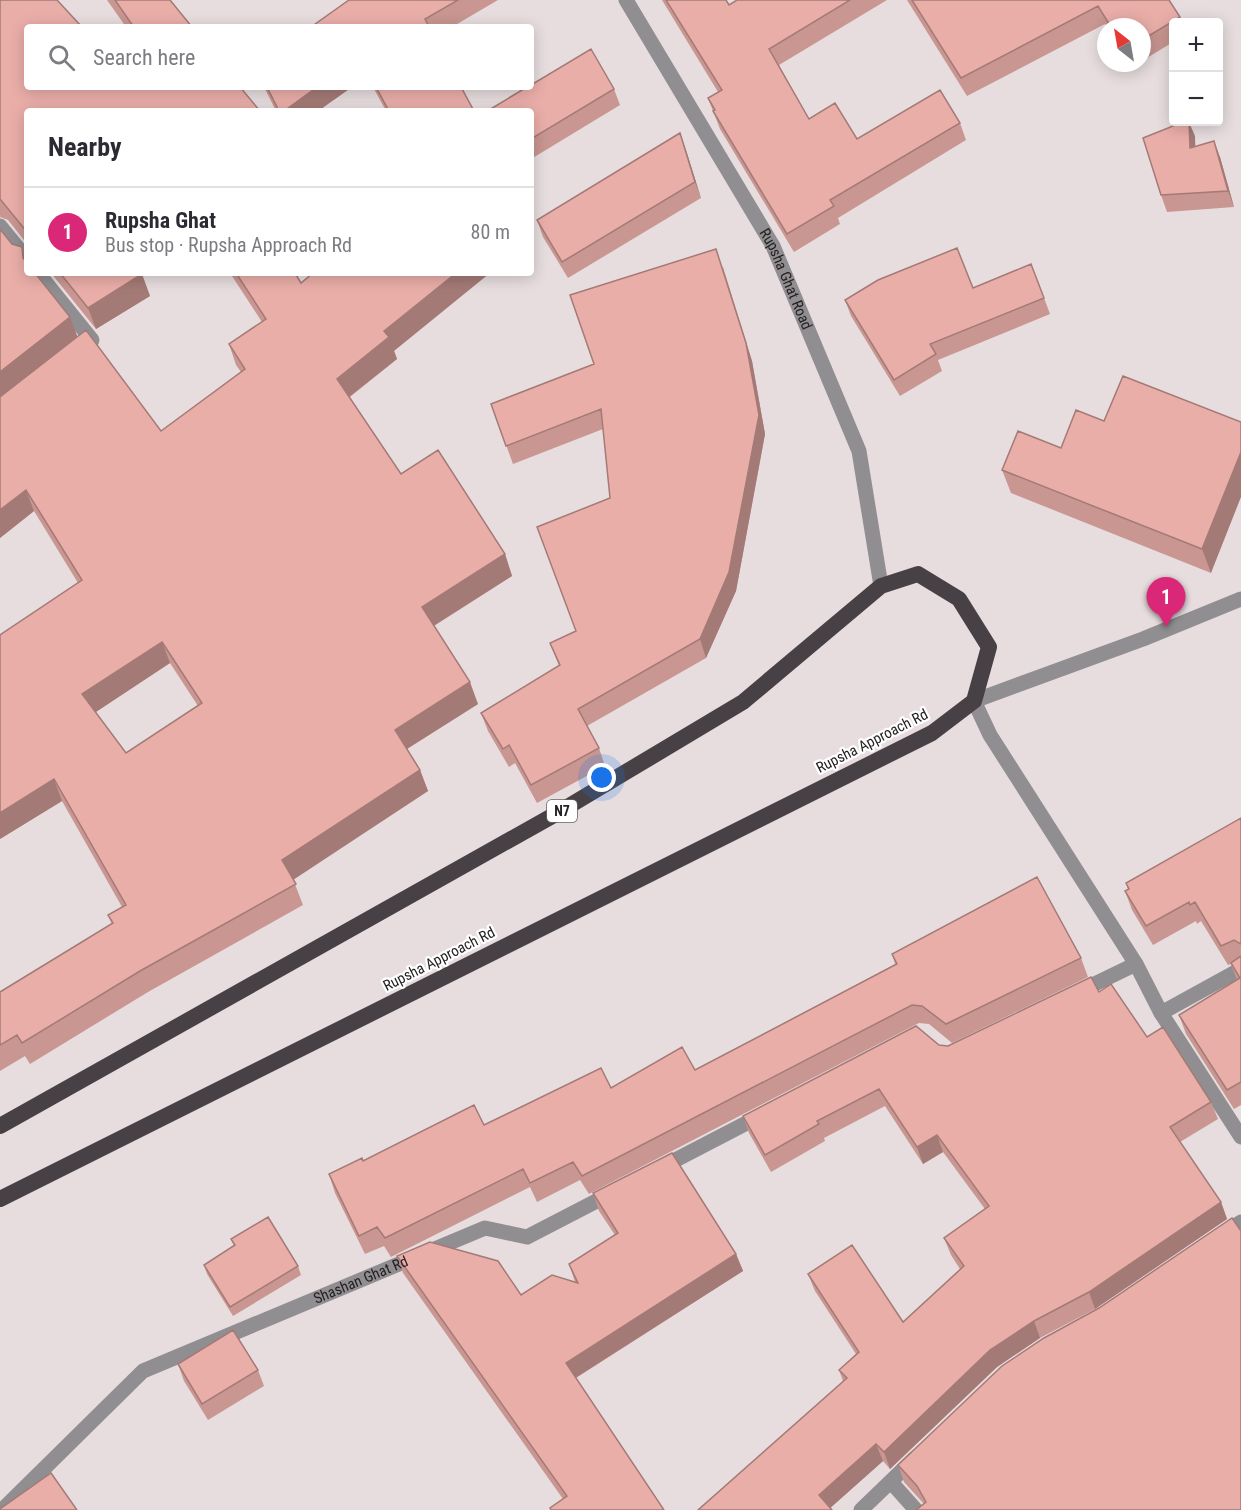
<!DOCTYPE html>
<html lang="en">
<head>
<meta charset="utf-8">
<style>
	body { margin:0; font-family:"Roboto Condensed",sans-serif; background:#f7f7f7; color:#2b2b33 }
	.controls { position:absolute; right:18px; top:18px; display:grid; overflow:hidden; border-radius:6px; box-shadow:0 3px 15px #0003 }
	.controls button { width:54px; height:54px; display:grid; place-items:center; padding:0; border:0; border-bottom:2px solid #e1e1e2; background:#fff; color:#2b2b33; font:30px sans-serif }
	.compass { position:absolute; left:1097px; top:18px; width:54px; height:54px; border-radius:50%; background:#fff; box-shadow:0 3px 15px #0003; rotate:329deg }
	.you { position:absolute; left:602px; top:778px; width:21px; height:21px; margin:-15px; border:4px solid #fff; border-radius:50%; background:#1a73e8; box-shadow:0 0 0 9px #1a73e833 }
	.badge { display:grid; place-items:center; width:39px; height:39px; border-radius:50%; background:#db2777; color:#fff; font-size:20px; font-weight:700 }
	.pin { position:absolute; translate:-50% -50px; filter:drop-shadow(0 2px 3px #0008) }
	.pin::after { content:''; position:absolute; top:32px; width:21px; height:18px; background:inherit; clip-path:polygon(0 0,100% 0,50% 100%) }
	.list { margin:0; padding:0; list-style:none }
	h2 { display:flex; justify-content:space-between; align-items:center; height:78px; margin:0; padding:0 24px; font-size:26px }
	h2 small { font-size:20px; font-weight:400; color:#7c7c81 }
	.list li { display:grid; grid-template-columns:39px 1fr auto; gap:18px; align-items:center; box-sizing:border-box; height:90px; padding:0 24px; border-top:2px solid #e1e1e2 }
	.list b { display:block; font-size:22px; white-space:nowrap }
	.list p { margin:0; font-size:20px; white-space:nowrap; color:#7c7c81 }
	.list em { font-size:20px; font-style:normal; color:#7c7c81 }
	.icon { flex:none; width:33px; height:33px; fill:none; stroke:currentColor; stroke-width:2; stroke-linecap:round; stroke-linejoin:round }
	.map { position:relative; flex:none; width:1241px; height:1510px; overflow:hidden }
	.search { position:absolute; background:#fff; box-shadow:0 3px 15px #0003; left:24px; top:24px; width:510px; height:66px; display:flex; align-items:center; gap:15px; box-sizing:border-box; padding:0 21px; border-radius:6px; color:#7c7c81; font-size:22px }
	.panel { position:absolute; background:#fff; box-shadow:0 3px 15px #0003; left:24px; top:108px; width:510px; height:168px; border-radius:6px }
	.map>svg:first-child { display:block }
</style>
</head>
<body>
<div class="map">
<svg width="1241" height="1510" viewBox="0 0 1241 1510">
	<rect width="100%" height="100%" fill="#e7dddf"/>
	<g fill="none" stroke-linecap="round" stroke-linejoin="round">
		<path stroke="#918e91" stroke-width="15" d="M0 226 27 259
			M38 273 92 340 87 344"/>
		<g stroke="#918e91" stroke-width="15">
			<path d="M1241 599 1143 639 974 701 990 735 1136 964 1161 1013 1241 1137"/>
			<path d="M1076 993 1136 964"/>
			<path d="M1161 1013 1241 969"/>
			<path d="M660 1168 764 1114"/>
			<path d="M1219 1236 1241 1222"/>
			<path d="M891 1482 916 1510"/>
			<path id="s1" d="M2 1510 143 1371 485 1228 527 1237 612 1193"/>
			<path d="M861 1510 915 1458"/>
		</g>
		<path stroke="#918e91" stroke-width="15" id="s2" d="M626 0 773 246 859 451 881 586"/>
		<path stroke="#474145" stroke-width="16" d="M0 1126 554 815 743 702 881 586 918 574 959 599 989 647 974 701 932 733 0 1199"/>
	</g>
	<path fill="#c99691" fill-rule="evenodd" d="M0 0 27 27V244L8 220 0 217Z
		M107 0H170L192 27H126Z
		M349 0H498L452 27H311Z
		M662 0H726L729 5 737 0H887L779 65 809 119 857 139 960 123 966 140 838 218 840 224 794 252 720 129 708 98 718 92Z
		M907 0H1169L1180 17 1182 22H1173V42L1142 61V27H1107L1105 24 967 96Z
		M1128 63H1139L1131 68Z
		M264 87H352L318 111H276Z
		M373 87H461L474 111H386Z
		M614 89 620 105 531 159V111Z
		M680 133 701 198 568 278 543 237 537 220Z
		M1195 136V146L1220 157 1234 207 1167 212 1161 195Z
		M723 267 752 361 765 434 736 591 706 658 587 726 599 748 605 766 537 803 515 763 509 767 488 731 481 713 559 666 550 643 576 631 610 498 603 429 513 464 491 404 594 364Z
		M27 273 77 336 161 431 241 372 236 365 229 344 262 322 230 273H295L301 283 394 351 397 359 350 397 401 474 505 554 512 576 434 626 478 704 407 749 420 770 428 791 293 879 303 905 148 992 30 1064 25 1056 0 1071V992L112 924 108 915 122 907 62 801 0 839 78 583 34 511 0 538ZM170 663 198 706 126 753 95 712Z
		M51 273H141L150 296 96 329Z
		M973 288 1044 298 1050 314 938 360 942 371 900 396 851 316 845 300Z
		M1104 421 1241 422 1211 573 1011 493 1002 470 1061 448Z
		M1241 818V1105L1234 1109 1186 1034 1179 1015 1237 980 1231 964 1228 965 1201 921 1197 924 1196 921 1153 945 1132 910 1125 891 1128 890 1126 883Z
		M892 954 1081 958 1088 977 952 1043 929 1024 919 1023 589 1194 580 1180 537 1202 530 1187 391 1257 384 1246 365 1254 335 1193 329 1174 363 1161 611 1088 695 1070 895 964Z
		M1099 992 1147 1037 1211 1102 1218 1119 1180 1142 1221 1202 1227 1219 1095 1309 1040 1338 997 1367 890 1469 883 1461 830 1508 698 1510 843 1381 839 1370 856 1354 815 1291 808 1274 903 1322 960 1269 951 1255 944 1238 985 1209 943 1152 923 1164 885 1106 824 1138 825 1141 771 1172 749 1133 743 1116 939 1045 948 1046Z
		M593 1193 736 1254 743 1271 576 1378 664 1510H551L550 1508 563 1499 403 1273 397 1256 521 1295 575 1282 569 1264 615 1235 599 1211Z
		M1241 1231 924 1504 904 1482 898 1465Z
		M231 1239 298 1266 301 1275 233 1316 207 1274 204 1265 234 1246Z
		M178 1364 258 1370 264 1386 208 1420 184 1381Z"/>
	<path fill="#a47a76" d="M317 87H352L318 111H284Z
		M1189 122 1195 136 1196 164 1190 148Z
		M680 133 686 150 701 198 695 182Z
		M1214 141 1220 157 1234 207 1228 191Z
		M22 247 27 261V270L23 258Z
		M716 249 752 361 765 434 736 591 706 658 700 639Z
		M456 273H490L394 351 397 359 345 400 337 379 384 331Z
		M142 274 150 296 96 329 88 308Z
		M70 317 78 338 0 400V372Z
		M1241 452V497L1211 573 1202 549Z
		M26 490 34 511 0 538V510Z
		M505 554 512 576 430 628 422 607Z
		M162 642 170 663 90 716 82 694Z
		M470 682 478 704 402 752 395 730Z
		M420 770 428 791 290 882 282 860Z
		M54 779 62 801 0 839V813Z
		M937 1135 943 1152 923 1164 917 1147Z
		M1221 1202 1227 1219 1095 1309 1089 1292Z
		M736 1254 743 1271 572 1380 566 1363Z
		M1034 1321 1040 1338 997 1367 890 1469 884 1452 990 1350Z
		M876 1444 883 1461 828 1510 819 1495Z"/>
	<path fill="#eaaea9" stroke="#a47a76" stroke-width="1.5" fill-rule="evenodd" d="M0 0H57L82 27H27V87H240L260 111H27V232L0 199Z
		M115 0H170L192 27H132L133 26Z
		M349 0H458L425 19 429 27H311Z
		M666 0H726L729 5 737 0H850L769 49 809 119 835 103 857 139 940 90 960 123 830 200 834 206 787 234 713 111 715 110 708 98 722 90Z
		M912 0H1169L1180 17 1142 40V27H1111L1098 6 961 78Z
		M591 49 614 89 531 139V111H490L489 110 527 87H531V85Z
		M267 87H317L284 111H279Z
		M376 87H461L474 111H389Z
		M1183 122H1189L1190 148 1214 141 1228 191 1161 195 1143 138Z
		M680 133 695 182 562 262 537 220Z
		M0 229 12 244 22 247 23 258 27 263V273H35L70 317 0 372Z
		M957 248 973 288 1031 264 1044 298 930 344 936 354 894 380 845 300 878 280Z
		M716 249 746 343 759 415 729 572 700 639 578 709 599 748 531 785 509 745 503 749 481 713 560 665 550 643 576 631 537 527 610 498 601 409 506 446 491 404 594 364 570 295Z
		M60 273H141L142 274 88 308Z
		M236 273H295L301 283 313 273H456L384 331 389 337 337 379 401 474 438 450 505 554 422 607 470 682 395 730 420 770 282 860 296 884 140 971 22 1043 17 1035 0 1045V992L113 923 108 915 126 905 54 779 0 813V635L82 580 26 490 0 510V397L86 330 161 431 245 369 229 344 266 319ZM162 642 202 703 126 753 82 694Z
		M1123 376 1241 422V452L1202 549 1002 470 1018 431 1061 448 1076 410 1104 421Z
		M1241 818V944L1234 940 1221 946 1195 902 1190 905 1189 902 1146 926 1125 891 1129 889 1126 883Z
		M1037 877 1081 958 946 1024 922 1006 912 1005 582 1176 573 1162 530 1183 523 1169 385 1238 377 1227 359 1236 329 1174 362 1158 363 1161 474 1105 484 1125 601 1068 611 1088 682 1047 695 1070 897 964 892 954Z
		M1241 956V1082L1227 1090 1179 1015 1240 978 1231 963Z
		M1091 977 1099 992 1111 984 1147 1037 1163 1027 1211 1102 1170 1127 1221 1202 1089 1292 1034 1321 990 1350 884 1452 876 1444 819 1495 832 1510H698L847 1378 839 1370 859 1352 808 1274 852 1245 903 1322 964 1266 944 1238 989 1206 937 1135 917 1147 879 1089 817 1121 819 1124 765 1155 743 1116 916 1026 939 1045 948 1046Z
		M672 1153 736 1254 566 1363 664 1510H551L550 1508 567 1496 397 1256 430 1242 498 1261 521 1295 552 1275 578 1283 569 1264 618 1233 593 1193Z
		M268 1217 298 1266 230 1307 204 1265 235 1245 231 1239Z
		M1232 1218 1241 1231V1510H916L926 1502 917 1486 898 1465 1002 1366 1044 1338 1099 1308Z
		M233 1330 258 1370 202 1404 178 1364Z
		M51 1473 77 1510H0V1509Z"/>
	<g text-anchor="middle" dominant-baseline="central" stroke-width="4.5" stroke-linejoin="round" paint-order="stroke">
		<rect fill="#fff" stroke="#666464" stroke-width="1.5" x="547" y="800" width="30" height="22" rx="4.5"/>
		<g font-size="14" font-weight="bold" fill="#252122">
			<text x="562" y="811">N7</text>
		</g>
		<g font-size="15" fill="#252122" stroke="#fff">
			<text stroke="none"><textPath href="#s2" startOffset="322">Rupsha Ghat Road</textPath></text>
			<text transform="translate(872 741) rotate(-27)">Rupsha Approach Rd</text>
			<text transform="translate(439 959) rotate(-27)">Rupsha Approach Rd</text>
			<text stroke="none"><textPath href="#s1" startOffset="434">Shashan Ghat Rd</textPath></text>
		</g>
	</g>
</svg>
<div class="controls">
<button>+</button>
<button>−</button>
</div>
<svg class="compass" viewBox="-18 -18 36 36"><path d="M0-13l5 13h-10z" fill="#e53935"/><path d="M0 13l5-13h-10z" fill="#7c7c81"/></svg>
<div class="you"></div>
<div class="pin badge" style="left:1166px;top:627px">1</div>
<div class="search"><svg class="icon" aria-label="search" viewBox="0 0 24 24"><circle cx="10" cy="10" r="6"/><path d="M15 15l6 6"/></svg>Search here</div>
<section class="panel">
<h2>Nearby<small></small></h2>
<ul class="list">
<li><span class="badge">1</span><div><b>Rupsha Ghat</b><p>Bus stop · Rupsha Approach Rd</p></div><em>80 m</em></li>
</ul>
</section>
</div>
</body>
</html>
